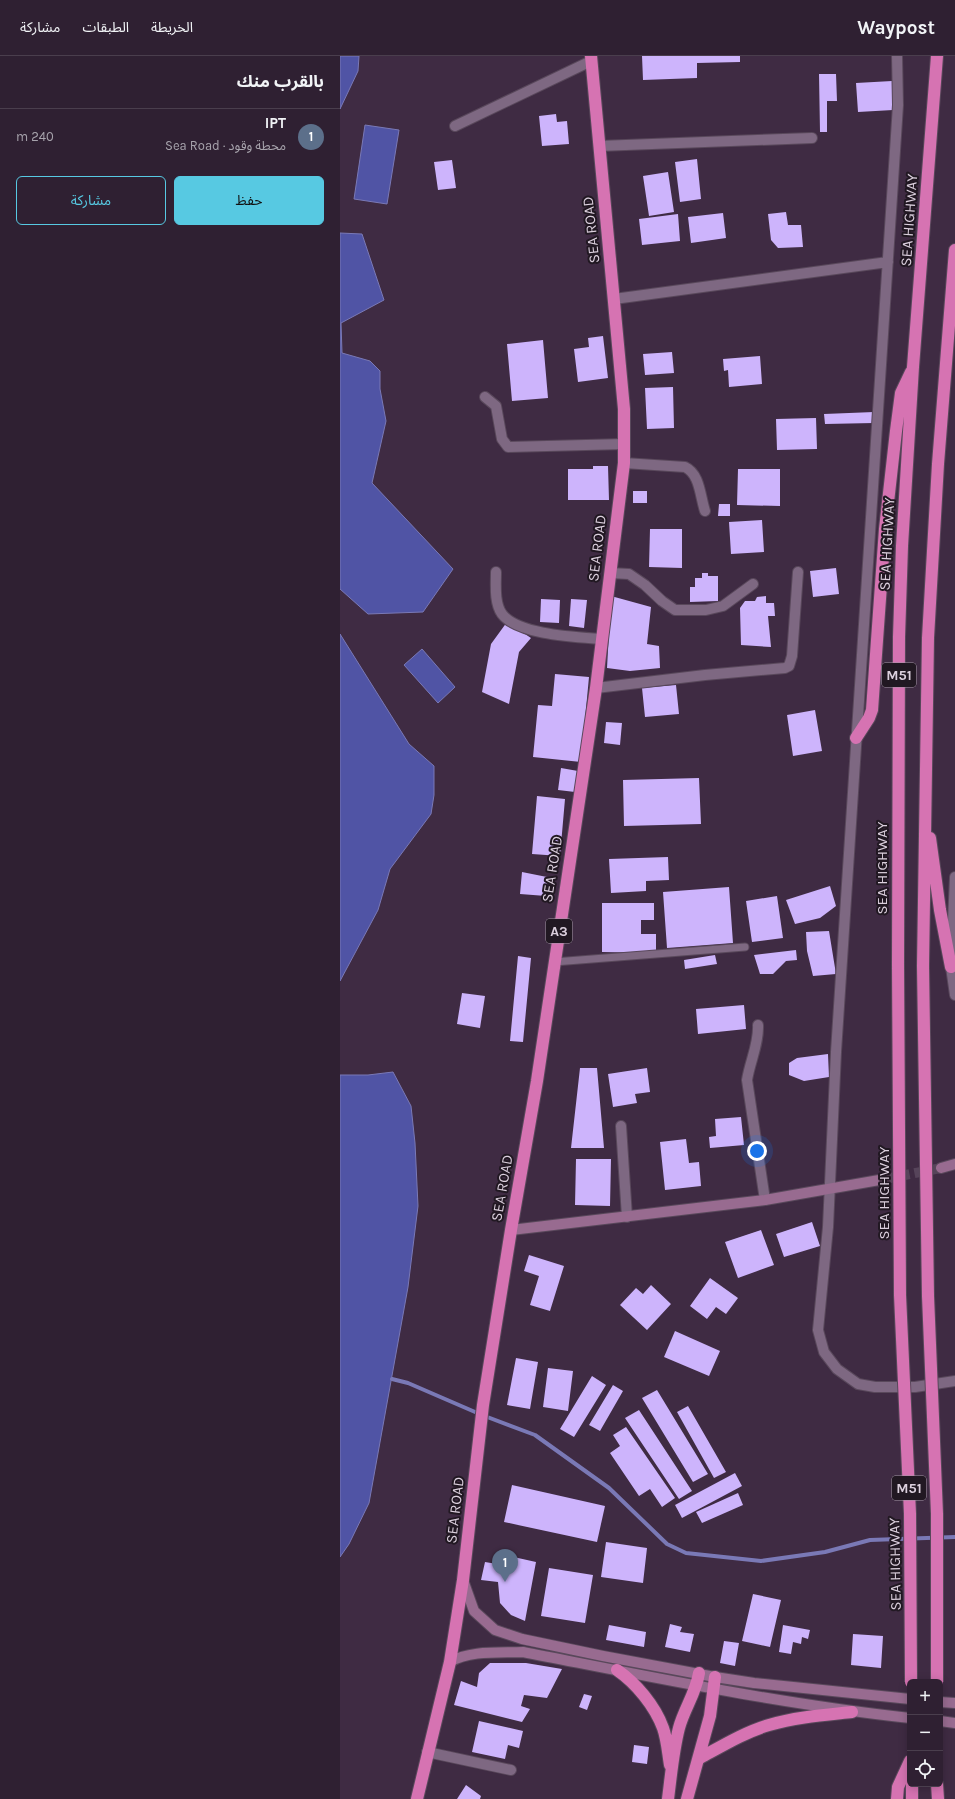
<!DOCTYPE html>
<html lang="ar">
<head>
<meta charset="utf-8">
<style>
	body { margin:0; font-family:Karla,"Noto Sans Arabic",sans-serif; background:#37283a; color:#f1f3f6; direction:rtl }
	.controls { position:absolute; right:12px; bottom:12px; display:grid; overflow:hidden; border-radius:6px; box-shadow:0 2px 10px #0003 }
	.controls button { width:36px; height:36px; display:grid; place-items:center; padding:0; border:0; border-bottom:1px solid #4a3e4d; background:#2f2032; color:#f1f3f6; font:20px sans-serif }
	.you { position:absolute; left:417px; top:1095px; width:14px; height:14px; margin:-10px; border:3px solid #fff; border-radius:50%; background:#1a73e8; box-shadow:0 0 0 6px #1a73e833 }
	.badge { display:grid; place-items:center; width:26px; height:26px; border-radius:50%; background:#57c9e2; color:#fff; font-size:13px; font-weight:700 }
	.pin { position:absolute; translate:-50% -33px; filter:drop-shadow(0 1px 2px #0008) }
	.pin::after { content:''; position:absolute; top:21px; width:14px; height:12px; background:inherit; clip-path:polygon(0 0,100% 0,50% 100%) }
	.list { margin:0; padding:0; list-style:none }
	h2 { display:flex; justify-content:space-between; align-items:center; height:52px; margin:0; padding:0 16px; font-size:17px }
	h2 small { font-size:13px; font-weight:400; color:#a7a3ac }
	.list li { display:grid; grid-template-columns:26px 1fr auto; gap:12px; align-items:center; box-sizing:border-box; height:56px; padding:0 16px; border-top:1px solid #4a3e4d }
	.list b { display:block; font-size:15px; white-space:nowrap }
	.list p { margin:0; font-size:13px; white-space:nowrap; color:#a7a3ac }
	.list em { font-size:13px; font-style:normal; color:#a7a3ac }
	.actions { display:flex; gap:8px; padding:12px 16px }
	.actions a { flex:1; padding:9px 0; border:1px solid #57c9e2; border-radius:6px; text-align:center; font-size:14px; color:#57c9e2 }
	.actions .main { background:#57c9e2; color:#111 }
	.icon { flex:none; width:22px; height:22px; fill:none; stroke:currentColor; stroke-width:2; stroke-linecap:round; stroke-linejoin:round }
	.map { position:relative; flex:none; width:615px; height:1743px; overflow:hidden; direction:ltr }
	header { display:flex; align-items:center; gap:24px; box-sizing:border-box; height:56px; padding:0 20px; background:#2f2032; border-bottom:1px solid #4a3e4d }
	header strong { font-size:19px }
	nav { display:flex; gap:22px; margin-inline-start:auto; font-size:14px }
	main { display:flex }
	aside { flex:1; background:#2f2032 }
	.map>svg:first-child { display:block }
</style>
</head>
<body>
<header>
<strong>Waypost</strong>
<nav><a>الخريطة</a><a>الطبقات</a><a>مشاركة</a></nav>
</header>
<main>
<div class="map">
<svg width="615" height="1743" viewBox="0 0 615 1743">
	<rect width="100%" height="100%" fill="#3f2b43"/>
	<path fill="#5054a5" stroke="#7a79b6" d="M0 0H19L18 15 0 53Z
		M25 69 59 74 47 148 14 143Z
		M0 177 22 178 44 244 1 267 2 297 30 305 40 315V333L46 365 32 427 113 513 83 556 28 558 0 533Z
		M0 578 69 688 94 710V739L91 758 50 813 38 854 0 925Z
		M82 593 115 631 98 647 64 609Z
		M53 1016 71 1050 75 1087 78 1150 68 1231 29 1447 9 1488 0 1501V1019H28Z"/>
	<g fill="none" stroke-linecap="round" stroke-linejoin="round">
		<path stroke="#7a79b6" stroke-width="4" d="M52 1323 68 1327 142 1359 195 1379 269 1432 327 1488 346 1497 421 1505 485 1496 530 1484 615 1481"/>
	</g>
	<path fill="#cdb4fc" d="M302 0H400V6L357 7V22L303 24Z
		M479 18H496L497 45H487V76H480Z
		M552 25 553 54 518 56 516 27Z
		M216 58 217 66 227 65 229 88 202 90 199 60Z
		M357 103 361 143 340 146 335 106Z
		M112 104 116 132 98 134 94 106Z
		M328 116 334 156 309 160 303 120Z
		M446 156 448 169H461L463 191 438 192 431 184 428 158Z
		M383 157 386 182 351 187 348 161Z
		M338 158 340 185 302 189 299 163Z
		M263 280 268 322 238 326 234 293 249 291 248 282Z
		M203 284 208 342 172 345 167 288Z
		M332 296 334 317 305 319 303 298Z
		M420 300 422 328 389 331 388 314 384 315 383 303Z
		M333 331 334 372 307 373 305 332Z
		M534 356V367L485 368 484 358Z
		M476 362 477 393 437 394 436 363Z
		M253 410H268L269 444H228V413H253Z
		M398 413H440V450L397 449Z
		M293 435H307V447H293Z
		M379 448H390V460H378Z
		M422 464 424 496 391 498 389 466Z
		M310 473H342V512L309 511Z
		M496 512 499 538 473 541 470 515Z
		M362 517H368V520H378V545L350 546V531H355V522H362Z
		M271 540 311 551 307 588 319 590 320 612 290 615 267 612Z
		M426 540V547H434L435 560H428L431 591 401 589 400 552 405 545H415L417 541Z
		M201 543 220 544 219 567 200 566Z
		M231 543 247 544 244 572 229 570Z
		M167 566 191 582 179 596 169 648 142 636 151 588Z
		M215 618 249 621 241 706 193 701 198 649 212 650Z
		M336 629 339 658 305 661 302 632Z
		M475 654 482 695 453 700 447 659Z
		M266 666 282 667 280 689 264 687Z
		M221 712 238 715 235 736 218 734Z
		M359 722 361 768 284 770 283 724Z
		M197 740 225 743 220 800 192 798Z
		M328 801 329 824 306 825V835L271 837 269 803Z
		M182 816 207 821 206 840 180 838Z
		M490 830 496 850 480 862 455 868 446 844Z
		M389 831 393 887 327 892 323 836Z
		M437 840 443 882 412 886 406 845Z
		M262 847H314V864H301V878H316V897L262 896Z
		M489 875 496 918 473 920 467 895 466 876Z
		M456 894 457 904 446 905 433 918H420L414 899Z
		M375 899 377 908 345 913 344 904Z
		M178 900 191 902 183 986 170 985Z
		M122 937 145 940 140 972 117 968Z
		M404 949 406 973 358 978 356 953Z
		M488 998 489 1021 464 1025 449 1019V1007L457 1002Z
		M240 1012H257L264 1092H231Z
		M307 1012 310 1036 295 1038 297 1047 273 1051 268 1018Z
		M401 1061 404 1089 370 1092 369 1081 376 1080 375 1063Z
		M346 1083 349 1107 359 1106 361 1130 325 1134 320 1086Z
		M236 1103H271L270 1150 235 1149Z
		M472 1166 480 1190 444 1201 436 1178Z
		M421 1174 434 1209 398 1222 385 1186Z
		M189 1199 224 1210 210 1255 190 1249 199 1220 184 1215Z
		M370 1222 398 1242 386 1258 376 1251 367 1263 350 1250Z
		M311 1229 331 1248 307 1274 280 1249 296 1232 303 1238Z
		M335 1275 380 1295 369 1320 324 1301Z
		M176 1302 198 1306 190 1353 167 1349Z
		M208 1312 233 1315 228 1355 203 1351Z
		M252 1320 266 1329 234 1381 220 1373Z
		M273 1329 283 1335 260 1375 249 1369Z
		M317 1334 368 1418 353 1426 302 1342Z
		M348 1350 386 1416 374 1422 337 1356Z
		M299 1354 352 1435 339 1443 285 1362Z
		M286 1371 335 1442 322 1451 310 1433 299 1440 270 1397 280 1390 273 1379Z
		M395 1417 402 1430 342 1462 335 1449Z
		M172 1429 265 1450 257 1486 164 1466Z
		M398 1437 403 1449 362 1467 356 1456Z
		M266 1486 307 1492 303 1527 261 1521Z
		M165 1499 196 1506 185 1565 171 1559 160 1547 158 1526 141 1524 145 1506 163 1509Z
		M209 1512 253 1519 245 1567 201 1560Z
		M413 1538 441 1544 430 1591 402 1585Z
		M330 1568 342 1571 340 1576 354 1578 350 1596 325 1591Z
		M269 1569 306 1576 304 1591 266 1584Z
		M443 1569 470 1574 468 1583 462 1581 461 1588 453 1586 451 1598 439 1596Z
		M513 1578 543 1580 541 1612 511 1609Z
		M384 1585 399 1587 395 1610 380 1607Z
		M150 1607H186L222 1613 207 1642 184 1639 181 1650 190 1653 182 1666 114 1649 121 1625 137 1631 139 1617Z
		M244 1638 252 1640 247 1654 239 1651Z
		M139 1665 183 1675 179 1692 168 1689 165 1703 132 1696Z
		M294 1689 309 1691 307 1708 292 1706Z
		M126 1729 141 1740 140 1743H117Z"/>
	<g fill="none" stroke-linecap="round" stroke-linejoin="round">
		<path stroke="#56445a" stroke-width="10" stroke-dasharray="10 5" stroke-linecap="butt" d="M545 1123 601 1112"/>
		<g stroke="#59485b" stroke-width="9">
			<path id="lane" d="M214 906 405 891"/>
		</g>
		<g stroke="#59485b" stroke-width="12">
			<path id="street" d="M557 0 558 49 496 996 488 1171 478 1274 484 1296 497 1313 518 1328 535 1331H575L615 1325
				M115 70 251 5
				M259 90 472 82
				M274 243 548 206
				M145 341 156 350 162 383 168 391 285 388
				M284 407 345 411C360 418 360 440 365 455
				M156 516C156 528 154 547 162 558 178 579 236 581 262 583
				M270 517 289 518 305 529 322 545 335 554H366L383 550 413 528
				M256 632 365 619 445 612 449 610 452 600 458 516
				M615 821 611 911 615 939
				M418 969C419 988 410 1005 407 1024L425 1144
				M281 1070 287 1161
				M87 1696 171 1714"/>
		</g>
		<g stroke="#59485b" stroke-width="12">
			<path id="secondary" d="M601 1112 615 1108
				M171 1174 425 1144 545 1123
				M123 1524 134 1555 155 1574 182 1583 263 1600 375 1621 414 1627 570 1643
				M110 1606C130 1594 160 1597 183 1596 312 1621 440 1648 570 1662
				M600 1646 615 1647
				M600 1665 615 1667"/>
		</g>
		<g stroke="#59485b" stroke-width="14">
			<path id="highway" d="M516 682 529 662 532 654 545 473 556 375 561 337 571 316
				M590 782 600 854 611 911
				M560 1239 558 908 559 581 562 490 573 311 597 0
				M588 1240 583 910 588 582 598 408 615 194
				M277 1614C296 1627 315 1650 323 1672 327 1683 328 1697 330 1709
				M360 1702C382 1690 405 1676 429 1669 456 1661 484 1659 512 1656
				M572 1728V1743
				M597 1728 598 1743
				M77 1743 110 1606 123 1524 143 1349 171 1174 197 1025 256 632 284 407V353L251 0
				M328 1743C331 1720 333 1695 339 1672 344 1653 356 1637 359 1617
				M347 1743 370 1660 375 1621
				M557 1743 558 1731 570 1705"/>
		</g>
		<use href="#lane" stroke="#7e6882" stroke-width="7"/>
		<use href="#street" stroke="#7e6882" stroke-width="10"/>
		<use href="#secondary" stroke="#986b90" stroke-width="10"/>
		<use href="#highway" stroke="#d673b2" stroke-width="12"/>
		<g stroke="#59485b" stroke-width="14" stroke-linecap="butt">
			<path id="highway-bridge" d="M560 1239 570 1458 571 1626
				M588 1240 597 1458V1626"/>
		</g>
		<use href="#highway-bridge" stroke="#d673b2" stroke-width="12"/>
	</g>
	<g text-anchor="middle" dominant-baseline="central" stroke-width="4" stroke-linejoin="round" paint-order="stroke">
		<g fill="#211822" stroke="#a398a5" stroke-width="1">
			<rect x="542" y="607" width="34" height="24" rx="3"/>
			<rect x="206" y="863" width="26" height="24" rx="3"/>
			<rect x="552" y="1420" width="34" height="24" rx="3"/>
		</g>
		<g font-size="14" font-weight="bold" fill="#dbcfdd">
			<text x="559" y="619">M51</text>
			<text x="219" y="875">A3</text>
			<text x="569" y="1432">M51</text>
		</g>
		<g font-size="15" fill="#dbcfdd" stroke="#211822">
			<text transform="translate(569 164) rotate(-86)">SEA HIGHWAY</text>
			<text transform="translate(251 174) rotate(-96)">SEA ROAD</text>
			<text transform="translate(547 488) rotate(-87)">SEA HIGHWAY</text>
			<text transform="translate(257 492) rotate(-83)">SEA ROAD</text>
			<text transform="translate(542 812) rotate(-90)">SEA HIGHWAY</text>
			<text transform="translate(212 813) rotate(-81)">SEA ROAD</text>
			<text transform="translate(162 1132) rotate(-80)">SEA ROAD</text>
			<text transform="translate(544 1137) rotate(-90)">SEA HIGHWAY</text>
			<text transform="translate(115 1454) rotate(-83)">SEA ROAD</text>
			<text transform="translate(555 1508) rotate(-91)">SEA HIGHWAY</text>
		</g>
	</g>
</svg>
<div class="controls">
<button>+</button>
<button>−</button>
<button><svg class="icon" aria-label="locate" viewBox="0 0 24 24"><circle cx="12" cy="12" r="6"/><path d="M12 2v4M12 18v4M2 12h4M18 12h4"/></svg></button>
</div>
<div class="you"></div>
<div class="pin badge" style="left:165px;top:1526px;background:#5c6f8a">1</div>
</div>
<aside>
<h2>بالقرب منك<small></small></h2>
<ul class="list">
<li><span class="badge" style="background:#5c6f8a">1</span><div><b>IPT</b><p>محطة وقود · Sea Road</p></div><em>240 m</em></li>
</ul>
<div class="actions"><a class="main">حفظ</a><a>مشاركة</a></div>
</aside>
</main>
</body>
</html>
